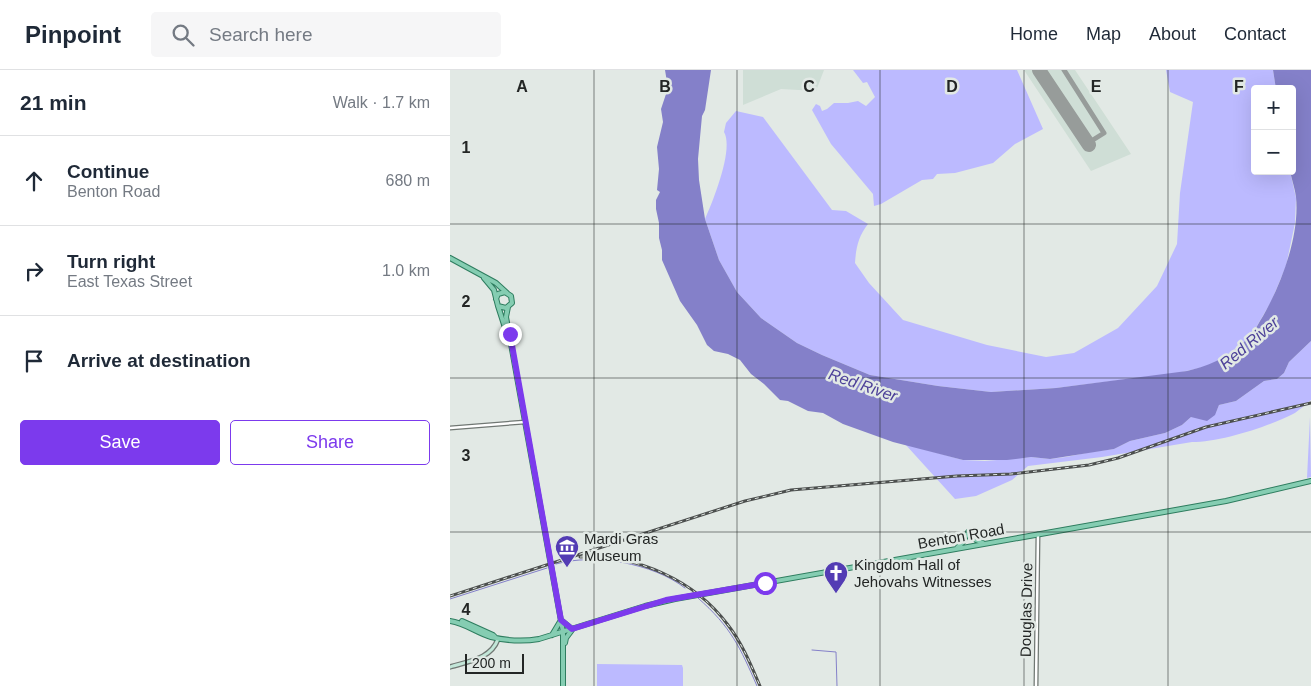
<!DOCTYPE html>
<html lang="en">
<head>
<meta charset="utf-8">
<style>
	body { margin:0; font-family:Arial,sans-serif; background:#f6f6f7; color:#1f2937 }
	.controls { position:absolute; right:15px; top:15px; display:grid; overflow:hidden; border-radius:5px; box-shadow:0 5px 20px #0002 }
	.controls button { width:45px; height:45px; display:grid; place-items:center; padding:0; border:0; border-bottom:1px solid #e0e1e3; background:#fff; color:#1f2937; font:25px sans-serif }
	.scale { position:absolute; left:15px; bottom:12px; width:59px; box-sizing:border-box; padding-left:5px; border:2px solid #232625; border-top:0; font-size:14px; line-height:18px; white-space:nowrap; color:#232625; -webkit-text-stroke:4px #e2e9e5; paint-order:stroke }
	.stop { position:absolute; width:15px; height:15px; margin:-11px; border:4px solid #7c3aed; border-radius:50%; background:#fff }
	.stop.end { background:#7c3aed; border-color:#fff; box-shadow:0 1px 5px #0008 }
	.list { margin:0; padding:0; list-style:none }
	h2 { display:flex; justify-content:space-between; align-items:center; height:65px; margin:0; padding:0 20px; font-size:21px }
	h2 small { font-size:16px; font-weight:400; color:#747a83 }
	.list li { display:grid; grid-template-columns:32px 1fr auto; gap:15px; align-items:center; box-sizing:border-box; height:90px; padding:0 20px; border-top:1px solid #e0e1e3 }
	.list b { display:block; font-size:19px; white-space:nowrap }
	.list p { margin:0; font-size:16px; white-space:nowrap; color:#747a83 }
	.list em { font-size:16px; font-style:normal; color:#747a83 }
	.actions { display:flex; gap:10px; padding:15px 20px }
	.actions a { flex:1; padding:11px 0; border:1px solid #7c3aed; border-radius:5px; text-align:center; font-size:18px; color:#7c3aed }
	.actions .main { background:#7c3aed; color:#fff }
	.icon { flex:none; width:28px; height:28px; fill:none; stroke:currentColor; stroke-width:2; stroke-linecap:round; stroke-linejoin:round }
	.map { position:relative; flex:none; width:861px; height:616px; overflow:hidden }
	header { display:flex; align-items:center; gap:30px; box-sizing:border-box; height:70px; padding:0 25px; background:#fff; border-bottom:1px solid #e0e1e3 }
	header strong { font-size:24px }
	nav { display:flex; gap:28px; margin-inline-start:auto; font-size:18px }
	.search { width:350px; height:45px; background:#f6f6f7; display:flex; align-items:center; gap:12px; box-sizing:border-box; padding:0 18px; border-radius:5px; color:#747a83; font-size:19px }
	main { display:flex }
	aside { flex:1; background:#fff }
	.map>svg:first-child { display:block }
</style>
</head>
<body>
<header>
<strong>Pinpoint</strong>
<div class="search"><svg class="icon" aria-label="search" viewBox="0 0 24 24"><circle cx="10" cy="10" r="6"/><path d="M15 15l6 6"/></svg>Search here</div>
<nav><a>Home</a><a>Map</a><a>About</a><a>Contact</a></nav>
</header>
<main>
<aside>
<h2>21 min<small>Walk · 1.7 km</small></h2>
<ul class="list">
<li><svg class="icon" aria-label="ahead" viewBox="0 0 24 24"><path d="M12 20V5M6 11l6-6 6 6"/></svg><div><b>Continue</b><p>Benton Road</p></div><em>680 m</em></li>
<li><svg class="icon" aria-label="right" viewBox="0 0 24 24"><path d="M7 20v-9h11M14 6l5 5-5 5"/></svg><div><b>Turn right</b><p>East Texas Street</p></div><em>1.0 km</em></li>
<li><svg class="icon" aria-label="arrive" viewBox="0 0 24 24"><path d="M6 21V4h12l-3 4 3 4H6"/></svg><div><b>Arrive at destination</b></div></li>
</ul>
<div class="actions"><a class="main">Save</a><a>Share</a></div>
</aside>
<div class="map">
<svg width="861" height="616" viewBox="0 0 861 616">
	<rect width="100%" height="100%" fill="#e2e9e5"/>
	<path fill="#cfded6" d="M293 0H374L366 21 331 19 293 35Z
		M574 0H625L681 84 641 101Z"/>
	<path fill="#bcbaff" d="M403 0H567L593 59 565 74 543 93 505 103 487 104 483 109 472 110 431 134 424 136 423 124 381 74 362 40 366 34 370 36 372 41 377 39 384 33H398L408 31 416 36 425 27 417 12 413 13Z
		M716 0H823L826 19H805V101H840L846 128 845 153 836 196 821 232 801 266 776 286 758 296 728 303 606 318 541 322 488 316 420 305 372 285 347 273 311 248 287 222 269 190 255 149C263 131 284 79 274 62L276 53 286 41 313 47 382 140 396 141 418 154C408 167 406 178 405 193L419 213 453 250 537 275 596 287 624 283 668 258 707 216 727 174 730 123 743 32 720 22Z
		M861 271V330C855 334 849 341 843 344 817 357 770 372 742 372L652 387 578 396 562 410 526 426 505 429 455 374 513 390 535 391 581 387 600 389 616 387 641 382 664 379 680 371 715 363 732 355 741 347 766 342 769 335 786 331 814 311 827 309 834 303 839 292Z
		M860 347 861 407 857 408Z
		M147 594 232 595 233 598V616H147Z"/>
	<path fill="#8480c9" d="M215 0H261L255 40 252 46 248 89 249 110 255 149 269 190 287 222 311 248 347 273 372 285 420 305 488 316 541 322 606 318 737 301C763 295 780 286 799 267 804 262 807 256 810 251 830 218 850 167 846 127 845 119 842 110 840 101H842V19H826L823 0H861V271L839 292 834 303 827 309 814 311 786 331 769 335 765 345 757 351 741 347 732 355 715 363 680 371 664 379 600 389 581 387 557 390H513L443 372 393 354 373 343 358 341 338 331 330 330 314 314 301 304 290 290 278 284 264 281 257 275 247 255 230 231 212 190V180L209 168V153L206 139V130L210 122 207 120 209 99 207 77 213 52 211 39 218 18Z"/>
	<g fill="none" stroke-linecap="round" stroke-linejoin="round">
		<path stroke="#8480c9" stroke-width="1" d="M106 494C144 483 203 493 235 518
			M248 528C281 557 290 577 307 616
			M0 529 97 498
			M362 580 386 582 387 616"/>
		<path stroke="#979c9a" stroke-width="5" d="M614 0 654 63 638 73"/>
		<path stroke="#979c9a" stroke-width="14" d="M589 0 639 75"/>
		<g stroke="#707773" stroke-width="5">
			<path id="tertiary" d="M0 358 75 352
				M586 616 588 464"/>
		</g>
		<g stroke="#707773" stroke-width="5.5">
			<path id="secondary" d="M0 597C19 591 41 589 48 569"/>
		</g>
		<g stroke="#2e7d5f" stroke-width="6">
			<path id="primary" d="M0 188 46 213 57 223
				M34 208 44 220 48 236 56 238 62 233 61 226 55 222 48 224 46 229
				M48 236 58 267
				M58 237 56 247 61 274 113 562V616
				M507 478 513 472 518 462 526 470 533 473
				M111 550 122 559
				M0 551C15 553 27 563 41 567 58 571 72 572 89 569L195 536 225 529 776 431 861 411
				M12 551 43 565 45 567
				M102 565 111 550
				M115 573 116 568 122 560"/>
		</g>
		<use href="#tertiary" stroke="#fff" stroke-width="2.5"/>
		<use href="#secondary" stroke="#c2e6d8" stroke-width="3"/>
		<use href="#primary" stroke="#85cdb2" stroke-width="4"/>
		<g stroke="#4c4f4e" stroke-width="3">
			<path id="rail" d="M130 487C186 484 245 510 278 555 292 573 301 595 310 616
				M0 526 295 431 341 420 507 406 561 404 639 395 668 388 756 357 861 333"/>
		</g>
		<use href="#rail" stroke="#e2e9e5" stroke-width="1" stroke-dasharray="4" stroke-linecap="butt"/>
	</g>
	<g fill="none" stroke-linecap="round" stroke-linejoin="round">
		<path stroke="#7c3aed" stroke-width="6" d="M60 264 111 550 122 559 216 530 315 513"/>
	</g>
	<path fill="none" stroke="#232625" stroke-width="1" stroke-opacity="0.55" d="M144 0V616M287 0V616M430 0V616M574 0V616M718 0V616M0 154H861M0 308H861M0 462H861"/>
	<defs>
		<g id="museum-pin" transform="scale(1.25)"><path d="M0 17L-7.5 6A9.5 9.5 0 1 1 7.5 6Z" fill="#533cb4" stroke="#e2e9e5"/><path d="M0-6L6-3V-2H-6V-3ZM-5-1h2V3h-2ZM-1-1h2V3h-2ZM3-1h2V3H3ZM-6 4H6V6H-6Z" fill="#fff"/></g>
		<g id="church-pin" transform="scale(1.25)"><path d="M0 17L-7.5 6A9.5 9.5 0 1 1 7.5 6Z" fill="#533cb4" stroke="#e2e9e5"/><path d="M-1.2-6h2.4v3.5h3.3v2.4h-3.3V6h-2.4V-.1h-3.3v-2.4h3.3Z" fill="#fff"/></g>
	</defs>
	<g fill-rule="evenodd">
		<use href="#museum-pin" x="117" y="477"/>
		<use href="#church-pin" x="386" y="503"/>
	</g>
	<g text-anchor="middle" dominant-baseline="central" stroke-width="5" stroke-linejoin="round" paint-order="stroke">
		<g font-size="15" fill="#232625" stroke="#e2e9e5">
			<text transform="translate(511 466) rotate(-10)">Benton Road</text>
			<text transform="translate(576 540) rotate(-89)">Douglas Drive</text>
		</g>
		<g font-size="15" fill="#232625" stroke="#e2e9e5" text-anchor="start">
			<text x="134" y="468">Mardi Gras<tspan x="134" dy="17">Museum</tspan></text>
			<text x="404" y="494">Kingdom Hall of<tspan x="404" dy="17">Jehovahs Witnesses</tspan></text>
		</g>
		<g font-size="16" font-style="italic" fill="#4d4199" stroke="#e2e9e5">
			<text transform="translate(799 273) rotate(-40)">Red River</text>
			<text transform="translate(413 315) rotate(19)">Red River</text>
		</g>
	</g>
	<g font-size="16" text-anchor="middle" font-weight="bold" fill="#232625" stroke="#e2e9e5" stroke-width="5" stroke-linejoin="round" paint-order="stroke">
		<text x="72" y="22">A</text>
		<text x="215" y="22">B</text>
		<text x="359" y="22">C</text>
		<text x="502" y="22">D</text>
		<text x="646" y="22">E</text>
		<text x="789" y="22">F</text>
		<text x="16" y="83">1</text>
		<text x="16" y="237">2</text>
		<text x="16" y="391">3</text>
		<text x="16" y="545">4</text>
	</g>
</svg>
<div class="controls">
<button>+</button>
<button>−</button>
</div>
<div class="scale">200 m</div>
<div class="stop" style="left:315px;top:513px"></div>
<div class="stop end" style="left:60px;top:264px"></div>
</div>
</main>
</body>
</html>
